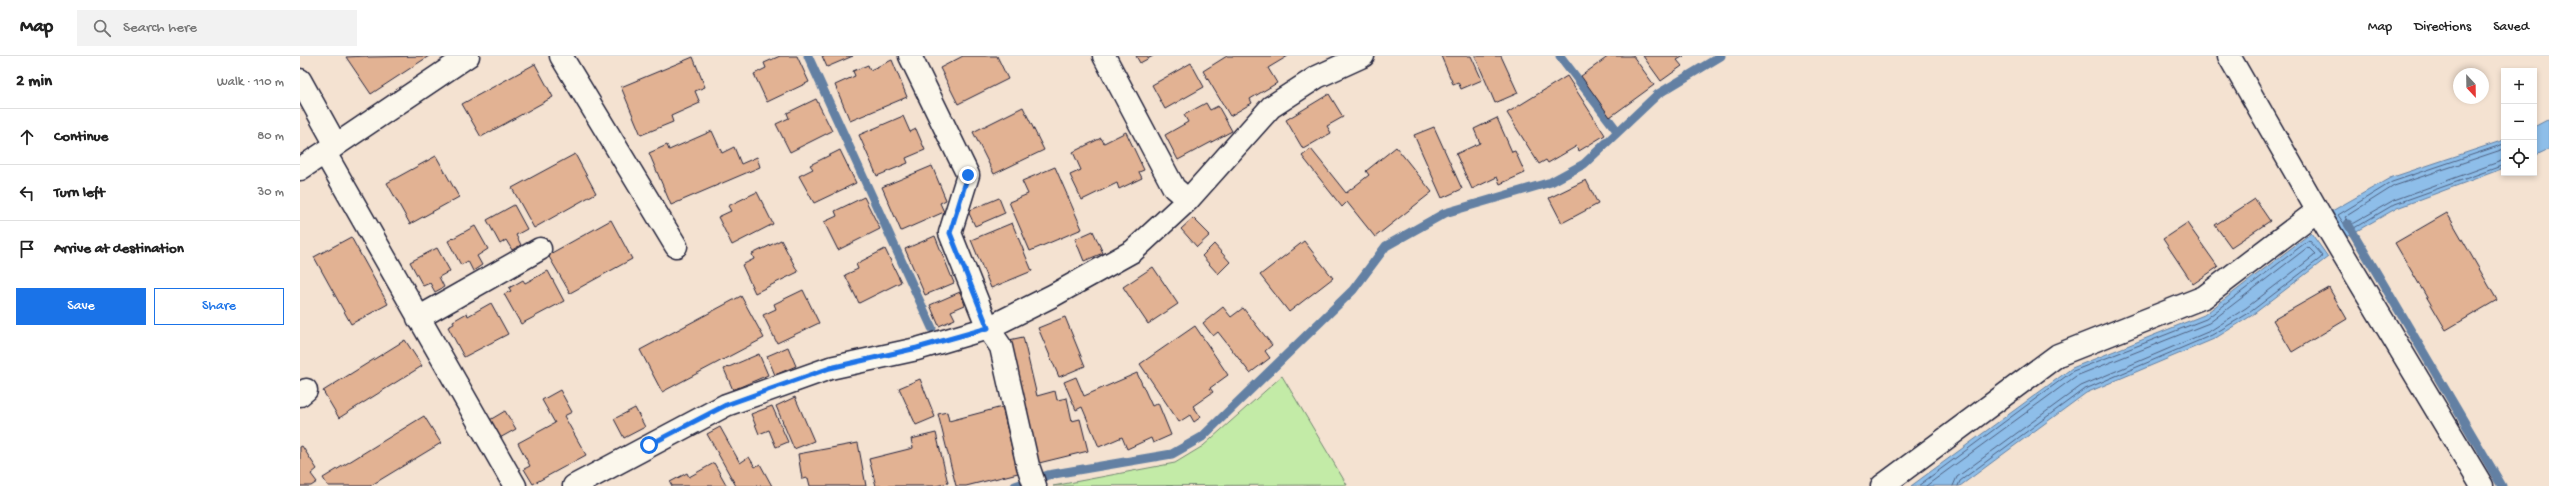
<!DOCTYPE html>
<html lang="en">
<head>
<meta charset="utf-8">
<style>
	body { margin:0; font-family:"Gochi Hand",sans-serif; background:#f2f2f2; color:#222 }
	.controls { position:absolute; right:12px; top:12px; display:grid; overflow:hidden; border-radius:0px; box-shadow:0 2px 6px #0003 }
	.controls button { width:36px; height:36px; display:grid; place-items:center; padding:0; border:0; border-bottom:1px solid #e0e0e0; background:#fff; color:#222; font:20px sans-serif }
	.compass { position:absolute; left:2153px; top:12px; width:36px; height:36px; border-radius:50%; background:#fff; box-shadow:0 2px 6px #0003; rotate:158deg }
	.stop { position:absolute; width:12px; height:12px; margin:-9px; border:3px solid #1a73e8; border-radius:50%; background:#fff }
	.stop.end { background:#1a73e8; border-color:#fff; box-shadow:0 1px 4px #0008 }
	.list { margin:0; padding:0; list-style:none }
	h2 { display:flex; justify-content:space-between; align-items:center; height:52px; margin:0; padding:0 16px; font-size:17px }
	h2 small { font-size:13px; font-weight:400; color:#767676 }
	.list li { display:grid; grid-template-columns:26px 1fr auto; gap:12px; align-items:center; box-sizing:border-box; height:56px; padding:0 16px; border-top:1px solid #e0e0e0 }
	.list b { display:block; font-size:15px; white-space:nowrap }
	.list em { font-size:13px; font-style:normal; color:#767676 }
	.actions { display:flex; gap:8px; padding:12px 16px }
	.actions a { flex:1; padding:9px 0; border:1px solid #1a73e8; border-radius:0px; text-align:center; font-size:14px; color:#1a73e8 }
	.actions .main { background:#1a73e8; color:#fff }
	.icon { flex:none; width:22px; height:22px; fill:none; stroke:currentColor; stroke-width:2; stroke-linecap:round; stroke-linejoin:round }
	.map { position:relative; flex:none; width:2249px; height:430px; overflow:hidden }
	header { display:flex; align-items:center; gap:24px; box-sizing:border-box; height:56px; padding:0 20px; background:#fff; border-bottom:1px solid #e0e0e0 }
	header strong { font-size:19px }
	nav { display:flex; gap:22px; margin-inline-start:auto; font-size:14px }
	.search { width:280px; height:36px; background:#f2f2f2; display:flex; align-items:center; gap:10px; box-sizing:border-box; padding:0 14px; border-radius:0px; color:#767676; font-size:15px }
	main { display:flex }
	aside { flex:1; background:#fff }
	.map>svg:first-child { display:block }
</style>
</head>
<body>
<header>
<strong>Map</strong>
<div class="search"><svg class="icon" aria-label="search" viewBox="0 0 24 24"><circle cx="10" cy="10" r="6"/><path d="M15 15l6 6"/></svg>Search here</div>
<nav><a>Map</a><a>Directions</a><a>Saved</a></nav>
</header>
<main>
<aside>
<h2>2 min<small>Walk · 110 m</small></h2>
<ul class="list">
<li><svg class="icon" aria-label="ahead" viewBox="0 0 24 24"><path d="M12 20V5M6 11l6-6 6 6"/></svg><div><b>Continue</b></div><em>80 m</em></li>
<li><svg class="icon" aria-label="left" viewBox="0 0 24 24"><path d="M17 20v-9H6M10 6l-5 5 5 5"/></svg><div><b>Turn left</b></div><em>30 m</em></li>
<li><svg class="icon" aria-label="arrive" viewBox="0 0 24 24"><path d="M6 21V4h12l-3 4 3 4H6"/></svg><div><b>Arrive at destination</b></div></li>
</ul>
<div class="actions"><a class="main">Save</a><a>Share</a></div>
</aside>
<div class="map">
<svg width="2249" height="430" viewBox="0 0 2249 430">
	<rect width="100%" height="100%" fill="#f4e2d1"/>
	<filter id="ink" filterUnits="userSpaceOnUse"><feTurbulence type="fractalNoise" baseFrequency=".025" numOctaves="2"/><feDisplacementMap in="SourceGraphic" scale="8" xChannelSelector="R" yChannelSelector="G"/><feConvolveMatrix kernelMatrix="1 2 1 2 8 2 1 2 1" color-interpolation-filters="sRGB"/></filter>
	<g filter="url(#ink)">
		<path fill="#c3eba7" stroke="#728671" d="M982 320 1047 429 753 430 875 407 903 390Z"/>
		<path fill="#8ebee9" stroke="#6380a3" d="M2249 63V93L2234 100V71Z
			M2204 84V112L2097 152 2046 181 2032 155 2090 122Z
			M2011 177 2028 201 1951 260 1914 283 1786 337 1660 430H1611L1772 312 1904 259Z"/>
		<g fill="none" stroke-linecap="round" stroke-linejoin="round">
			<path stroke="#4d6081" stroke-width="1" d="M2204 88 2092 126 2038 159 2049 175 2095 148 2204 109
				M2204 93 2094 130 2045 161 2050 169 2094 144 2204 104
				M1618 430 1773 315 1906 263 2009 184 2022 199 2021 202 1949 257 1912 279 1783 334 1660 425 1658 430
				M1626 430 1776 320 1909 267 2008 191 2015 198 2014 200 1946 252 1910 275 1781 330 1657 421 1653 430"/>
			<path stroke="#6380a3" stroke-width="9" d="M508 0 632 272
				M1260 0 1318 76
				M2048 168 2202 430
				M715 430 748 419 872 398 902 381 1053 234 1086 190 1145 157 1251 126 1284 108 1358 38 1421 0"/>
		</g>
		<path fill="#e2b293" stroke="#22223b" d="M67 0 68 1 129 0 71 38 46 1Z
			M480 0H497L509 26 467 46 454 18 466 12 464 7Z
			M522 0H553L527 11Z
			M663 0H697L708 23 658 48 640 12Z
			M836 0H853L840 7Z
			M927 0H988L968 12 977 27 950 43 952 47 930 60 903 15Z
			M1141 0H1171L1182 24 1161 33 1158 26 1153 28Z
			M1175 0H1201L1218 37 1195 47Z
			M1309 0H1333L1354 29 1310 61 1281 20Z
			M1343 0H1384L1377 4 1382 10 1361 25Z
			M393 1 405 31 395 35 400 47 371 60 373 66 341 79 321 31Z
			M592 4 607 41 550 65 535 29 555 20 553 15 568 9 570 14Z
			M891 7 904 31 865 53 852 29Z
			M235 8 253 41 181 81 162 48Z
			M1267 20 1305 79 1279 95 1277 90 1248 107 1246 104 1239 108 1207 57Z
			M1029 38 1043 61 1027 70 1031 77 1003 93 986 64Z
			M516 43 532 75 490 96 476 68 489 62 487 57Z
			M906 47 910 54 918 50 932 75 878 104 865 79 888 66 884 59Z
			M723 51 744 94 694 118 673 76Z
			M603 60 610 76 616 73 625 94 606 102 608 107 577 120 559 79Z
			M1197 62 1212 96 1215 95 1225 117 1200 128 1197 121 1172 133 1156 98 1180 87 1174 73Z
			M1134 71 1162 133 1142 142 1114 79Z
			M412 75 422 97 434 91 441 108 457 101 460 111 371 149 349 97 367 89 369 94Z
			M826 76 844 114 839 116 842 122 819 133 817 127 782 144 770 119 781 114 773 96 801 82 804 87Z
			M1096 91 1132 136 1075 181 1047 146 1042 151 1002 100 1011 93 1046 137 1069 119 1066 115Z
			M540 94 556 127 514 147 499 120 513 113 510 109Z
			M275 98 296 137 234 172 212 132Z
			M136 100 159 141 110 168 87 127Z
			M632 110 646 144 640 147 644 156 601 175 582 131Z
			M755 111 782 173 730 195 709 146 728 138 722 125Z
			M1286 124 1298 148 1262 167 1249 142Z
			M457 136 473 168 432 189 418 161 431 155 428 150Z
			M564 141 580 173 538 194 524 166 537 160 535 155Z
			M699 142 705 157 675 170 668 155Z
			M1955 143 1970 165 1931 191 1915 169Z
			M214 149 227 173 216 179 221 189 212 194 206 184 200 188 187 164Z
			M2147 157 2197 244 2146 274 2095 187Z
			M893 162 910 179 897 191 881 173Z
			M311 164 332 203 270 237 248 199Z
			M712 167 732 215 691 232 671 184Z
			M1887 167 1918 211 1893 228 1863 183Z
			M175 170 188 193 177 200 182 209 173 215 168 205 161 209 148 185Z
			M793 175 803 197 784 205 775 183Z
			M635 180 654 227 625 239 605 193Z
			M51 181 88 248 51 268 14 201Z
			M481 184 498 216 455 237 442 209 454 203 452 198Z
			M1004 185 1033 222 989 256 960 219Z
			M914 188 930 206 918 218 902 200Z
			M137 192 150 215 139 221 144 231 135 236 130 227 123 230 110 206Z
			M585 193 601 226 559 247 545 219 558 213 556 208Z
			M853 211 878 248 848 268 823 231Z
			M248 215 264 245 221 268 204 238 211 235 209 232 223 224 225 227Z
			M2029 232 2047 263 1992 296 1973 264Z
			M503 234 519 267 477 287 463 259 476 253 474 248Z
			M660 236 665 249 651 255 655 263 639 270 630 249Z
			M441 240 464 282 362 336 340 294Z
			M191 247 208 278 164 301 148 271 154 268 153 265 167 257 168 260Z
			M923 251 931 261 943 252 972 289 965 295 970 302 950 317 918 276 913 280 903 267Z
			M765 261 785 310 759 321 738 272Z
			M895 270 928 319 910 332 913 336 893 350 901 361 894 366 890 359 879 366 840 308Z
			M723 281 737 340 755 335 757 344 767 342 772 365 780 363 788 395 739 407 709 284Z
			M105 284 122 310 39 362 23 335Z
			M488 291 496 310 475 319 467 300Z
			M459 298 468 319 433 334 424 313Z
			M837 317 852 350 858 347 871 379 853 387 851 382 827 393 822 381 799 391 782 351 776 354 764 326 776 321 784 340Z
			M620 323 635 361 616 369 599 332Z
			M260 334 272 356 264 360 286 399 233 428 224 413 230 410 218 387 255 367 242 344Z
			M495 341 514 385 494 393 476 350Z
			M472 350 488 386 476 391 469 374 459 378 451 358Z
			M702 351 718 417 666 430H656L638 358 647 356 649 365Z
			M335 352 345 371 324 382 314 363Z
			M205 355 216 373 198 383 188 365Z
			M124 360 141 387 70 430H28L23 422Z
			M420 371 440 407 449 401 455 411 460 408 472 430H436L407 378Z
			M636 377 648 427 636 430H576L569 403 613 392 611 383Z
			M558 387 566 430H510L508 422 502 423 498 398Z
			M2 390 17 413 11 418 17 426 11 430H0V391Z
			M414 407 427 430H372L370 426 387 417 389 421Z"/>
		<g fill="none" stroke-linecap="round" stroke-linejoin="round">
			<g stroke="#22223b" stroke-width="25">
				<path id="minor" d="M261 0 376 190
					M610 0 668 119 650 177 688 272 701 291 728 410 735 430
					M804 0 874 132 888 144
					M1929 0 2024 166 2182 430
					M0 24 36 89 168 0
					M25 97 215 430
					M0 113 36 89
					M118 262 240 193
					M0 339 6 334
					M274 430 426 349 530 312 617 293 688 272 754 239 833 195 888 144 971 51 1017 21 1063 0
					M1582 430 1758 299 1904 241 2017 155"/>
			</g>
			<use href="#minor" stroke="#fbf7ec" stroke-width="22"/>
		</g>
	</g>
	<g fill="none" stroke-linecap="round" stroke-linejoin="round" filter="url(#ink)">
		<path stroke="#1a73e8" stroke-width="5" d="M349 389 426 349 530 312 617 292 688 272 650 177 668 119"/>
	</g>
</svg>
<div class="controls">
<button>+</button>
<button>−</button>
<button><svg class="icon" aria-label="locate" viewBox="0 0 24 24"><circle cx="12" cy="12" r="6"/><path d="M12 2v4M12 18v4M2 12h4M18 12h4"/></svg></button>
</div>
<svg class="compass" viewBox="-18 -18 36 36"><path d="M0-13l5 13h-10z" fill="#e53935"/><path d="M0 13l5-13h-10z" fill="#767676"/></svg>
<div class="stop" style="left:349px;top:389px"></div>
<div class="stop end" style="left:668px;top:119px"></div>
</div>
</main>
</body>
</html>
